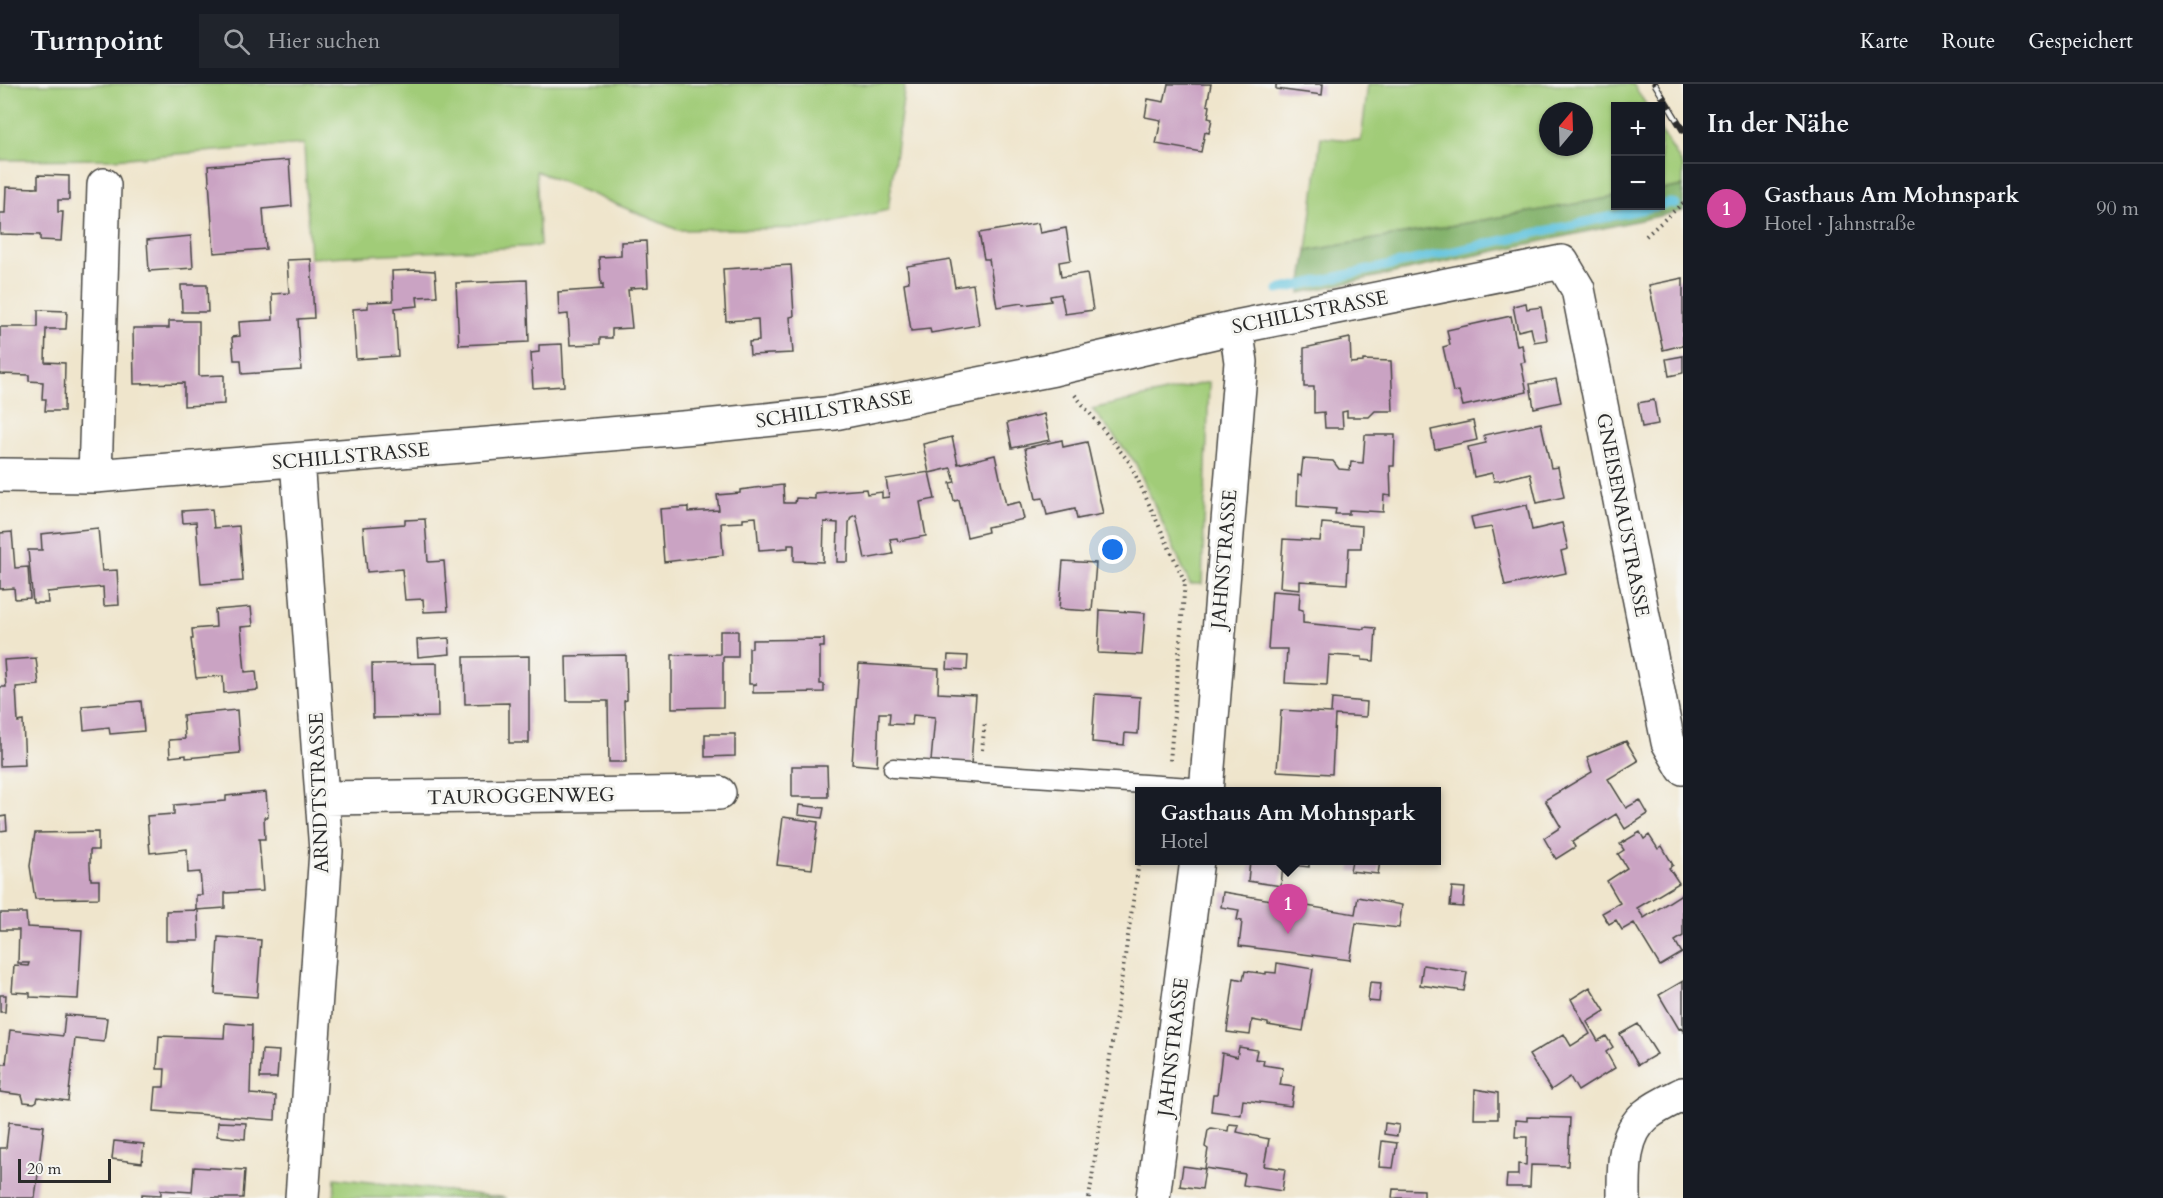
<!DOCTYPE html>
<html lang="de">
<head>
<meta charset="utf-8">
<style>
	body { margin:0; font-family:Cardo,serif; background:#20242c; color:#f1f3f6 }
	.controls { position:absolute; right:18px; top:18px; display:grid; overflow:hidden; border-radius:0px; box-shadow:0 2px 4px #0004 }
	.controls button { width:54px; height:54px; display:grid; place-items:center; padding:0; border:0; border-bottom:2px solid #363941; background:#171b24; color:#f1f3f6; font:30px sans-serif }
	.compass { position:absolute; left:1539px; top:18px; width:54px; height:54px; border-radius:50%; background:#171b24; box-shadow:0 2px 4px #0004; rotate:19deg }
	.scale { position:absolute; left:18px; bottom:15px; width:93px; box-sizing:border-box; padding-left:6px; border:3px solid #2b2b2b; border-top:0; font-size:16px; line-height:21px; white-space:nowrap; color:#2b2b2b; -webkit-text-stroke:4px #f6f6f2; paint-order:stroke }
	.you { position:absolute; left:1113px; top:466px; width:21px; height:21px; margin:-15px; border:4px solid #fff; border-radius:50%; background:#1a73e8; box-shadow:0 0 0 9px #1a73e833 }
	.badge { display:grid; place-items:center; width:39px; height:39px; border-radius:50%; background:#0b8043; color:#fff; font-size:20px; font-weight:700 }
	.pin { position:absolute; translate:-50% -50px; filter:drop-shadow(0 2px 3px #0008) }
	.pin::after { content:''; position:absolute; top:32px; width:21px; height:18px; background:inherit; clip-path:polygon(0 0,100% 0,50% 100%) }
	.popup { position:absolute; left:1135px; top:703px; width:306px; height:78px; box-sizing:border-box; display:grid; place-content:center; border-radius:0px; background:#171b24; filter:drop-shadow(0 2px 4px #0005); font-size:20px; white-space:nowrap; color:#9ea1a6 }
	.popup b { font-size:22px; color:#f1f3f6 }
	.popup::after { content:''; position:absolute; left:50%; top:100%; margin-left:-12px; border:12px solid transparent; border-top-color:#171b24 }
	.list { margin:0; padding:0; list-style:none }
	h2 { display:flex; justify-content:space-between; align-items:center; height:78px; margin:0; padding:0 24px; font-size:26px }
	h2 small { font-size:20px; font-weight:400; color:#9ea1a6 }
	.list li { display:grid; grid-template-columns:39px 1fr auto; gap:18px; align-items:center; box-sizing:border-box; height:90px; padding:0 24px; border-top:2px solid #363941 }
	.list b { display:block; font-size:22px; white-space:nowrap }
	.list p { margin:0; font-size:20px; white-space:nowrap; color:#9ea1a6 }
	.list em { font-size:20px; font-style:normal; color:#9ea1a6 }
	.icon { flex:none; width:33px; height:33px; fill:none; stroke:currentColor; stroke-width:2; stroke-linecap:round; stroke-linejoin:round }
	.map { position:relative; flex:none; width:1683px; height:1114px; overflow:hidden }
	header { display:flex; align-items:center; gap:36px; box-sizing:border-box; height:84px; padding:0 30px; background:#171b24; border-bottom:2px solid #363941 }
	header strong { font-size:28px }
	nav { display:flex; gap:33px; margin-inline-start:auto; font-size:21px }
	.search { width:420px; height:54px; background:#20242c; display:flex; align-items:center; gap:15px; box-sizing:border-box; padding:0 21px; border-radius:0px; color:#9ea1a6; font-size:22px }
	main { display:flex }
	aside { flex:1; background:#171b24 }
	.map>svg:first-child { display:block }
</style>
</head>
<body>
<header>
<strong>Turnpoint</strong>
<div class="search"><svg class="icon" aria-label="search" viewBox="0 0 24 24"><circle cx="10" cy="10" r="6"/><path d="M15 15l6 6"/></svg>Hier suchen</div>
<nav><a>Karte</a><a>Route</a><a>Gespeichert</a></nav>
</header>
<main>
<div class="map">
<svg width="1683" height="1114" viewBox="0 0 1683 1114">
	<rect width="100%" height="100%" fill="#f6f6f2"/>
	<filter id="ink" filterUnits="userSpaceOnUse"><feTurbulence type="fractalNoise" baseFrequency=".0167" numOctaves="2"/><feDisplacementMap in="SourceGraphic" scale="12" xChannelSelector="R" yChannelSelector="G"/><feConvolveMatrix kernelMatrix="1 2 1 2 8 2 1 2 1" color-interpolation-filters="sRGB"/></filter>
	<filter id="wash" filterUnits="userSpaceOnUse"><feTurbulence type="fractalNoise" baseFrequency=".008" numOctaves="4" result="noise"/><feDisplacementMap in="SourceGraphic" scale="24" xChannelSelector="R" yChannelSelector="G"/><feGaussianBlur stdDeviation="1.35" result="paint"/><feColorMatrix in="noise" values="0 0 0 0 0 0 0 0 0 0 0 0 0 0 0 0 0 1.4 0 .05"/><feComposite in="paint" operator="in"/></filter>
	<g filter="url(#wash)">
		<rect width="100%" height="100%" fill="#efe5cc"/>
		<path fill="#a1cc78" stroke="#667c52" stroke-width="1.5" fill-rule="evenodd" d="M0 0H905L888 126 810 144 678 146 536 87 540 162 310 174 304 60 114 75 0 76Z
			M1368 0H1633L1647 22H1616L1615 113 1307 167 1321 53 1361 57ZM1548 27H1584V63H1548Z
			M1660 45 1683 82V102L1661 106Z
			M1209 298 1202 500H1190L1135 378 1092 325Z
			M335 1094 507 1114H334Z"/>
		<path fill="#80b068" stroke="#566e4a" stroke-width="1.5" d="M1683 102V127L1300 209 1307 167 1615 113 1616 122H1660L1661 106Z"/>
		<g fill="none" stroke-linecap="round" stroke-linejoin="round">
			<path stroke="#60c3de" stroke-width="9" d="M1660 121 1671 119 1676 120
				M1278 206 1658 122"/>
		</g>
		<g id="blocks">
			<path fill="#caa3c3" d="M1168 0H1211L1207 21 1210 22 1208 34 1212 35 1209 49 1205 48 1201 68 1156 60 1161 36 1145 33 1148 15 1164 18Z
				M1276 0H1323L1322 11 1276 5Z
				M289 76 292 122 263 125 266 165 214 169 208 82Z
				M38 91 69 92V116H58V128H63L61 157 40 156V151L0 150V129H5L6 103 38 104Z
				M1038 139 1040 149 1066 144 1071 176 1059 178 1061 193 1087 189 1093 226 1065 230 1061 210 1050 212 1051 217 1023 221 1022 219 997 223 989 175H984L979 149Z
				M191 152 193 184 149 187 147 156Z
				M646 157 648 203 630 204 631 206H628L632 244 612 245V254H600V260L570 261 568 230 559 231 558 208 603 205V200L601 201 599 173 621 172V158Z
				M311 175 314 234 298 235 301 286 242 290 241 276H234L232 253 240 252 239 238 273 236 272 210 289 209 287 176Z
				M950 175 955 203 973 200 979 241 931 249 930 245 911 247 904 199 909 198 907 182Z
				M791 181 794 232 790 233 793 269 750 271 749 258 759 257 758 235 726 237 723 185Z
				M416 186 435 187 437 212 417 213 418 222 395 224 398 272 356 275 353 225 368 224V218L393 217 392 187Z
				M1683 194V261L1663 266 1649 201Z
				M527 196 529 258 459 261 456 199Z
				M181 201H207L208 228H182Z
				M1526 219 1527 225 1541 223 1547 256 1534 258 1531 244 1518 247 1513 222Z
				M38 226 67 227 66 245H46L45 278 65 279 64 327H45L46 315H42L43 298 29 297V291L0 290V243H38Z
				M1511 232 1517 262 1522 261 1525 278 1521 279 1527 308 1463 322 1459 307 1453 308 1443 263 1450 261 1447 246Z
				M169 237H199V292L224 291V320L184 322V299L134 300 133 244H169Z
				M1350 254 1351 279 1363 278V276L1391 277 1393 327H1375L1369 333H1347V327L1342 328 1343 344H1325L1324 328 1314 329V303H1304V264Z
				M562 260 564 302 533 304 531 269 539 268V261Z
				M1683 272V289L1669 292 1666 275Z
				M1556 295 1561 318 1534 324 1530 300Z
				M1654 316 1658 340 1642 343 1638 319Z
				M1044 330 1050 356 1012 364 1007 339Z
				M1473 337 1477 356 1435 365 1431 346Z
				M1541 339 1551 384 1558 383 1564 413 1537 419 1530 389 1498 397H1494L1492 389 1474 393 1468 363 1486 359 1484 351Z
				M1365 351H1395L1394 382H1390L1391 412 1384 411 1383 428 1349 426V430H1335L1336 425 1297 422 1298 391 1301 392 1303 375 1333 377 1339 385 1350 386 1351 378 1363 379Z
				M952 353 958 380 995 371 1006 421 1020 418 1024 435 987 443 988 448 967 453 959 416 954 417 950 399 955 398 951 384 929 389 923 360Z
				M1062 356 1063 363 1087 358 1103 430 1077 435 1075 425 1047 431 1043 414 1036 415 1025 364Z
				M929 388 935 415 920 418 926 452 898 457 897 454 890 455 893 470 865 475 856 431 851 433 849 439 848 478H837L838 439 824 438 823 478 794 477V461H788V464L759 466 756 433 743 434V438L721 439 723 471 664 478 660 425 688 423V428L719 426 717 411 740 409V406L754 404 783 401 784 419H795L796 414 815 415V409L866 405 867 410 882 408V414L889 413 886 395Z
				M1527 421 1532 446 1562 439 1568 465 1561 467 1566 489 1505 502 1492 443 1474 446 1471 433Z
				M212 425 214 444 239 442 243 497 201 500 196 438 183 439 182 427Z
				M425 435 428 478 444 477 448 527 424 528 423 515 405 516 402 485 367 488 363 443 405 440V436Z
				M1322 439 1362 442 1361 464H1349L1347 500 1300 497V505L1280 503 1283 455 1320 457Z
				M98 444 102 487 117 486 119 521 104 522 103 503 47 508 48 519H33L28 466H42L41 450Z
				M12 448 15 484 28 483 30 514 15 515 14 504 0 505V449Z
				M1063 477 1096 479 1092 527 1059 525Z
				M1272 507 1300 509 1299 525 1303 526V539L1364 545V543L1376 544 1374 577 1362 576V573L1329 571 1327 601 1285 599 1287 565H1268Z
				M251 523 253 542 241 543 245 588 256 587 258 606 224 609 223 592 196 594 191 555H193L192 545 216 543 215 526Z
				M1100 526 1145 529 1142 571 1098 569Z
				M720 547H738V573H723V623L672 624V571L720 570Z
				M449 554 450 570 418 573 417 556Z
				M824 555V563H820V600H824V608L753 609V601L757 600H749V564H752V556Z
				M626 571 627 616 624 617 626 678H609L608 617H567L566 572Z
				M948 571 968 572 967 586 947 585Z
				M529 572V659H509V619L465 620 464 573Z
				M36 574 39 601 16 603 18 638 23 637 25 681 0 682V603H6L4 576Z
				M437 579 438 633 373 634 372 580Z
				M859 580 939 585 938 609 976 611 971 680 931 677 935 633 913 631 912 641 889 640 890 629H879L877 682 852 680Z
				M1095 610 1140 613 1138 650 1125 649 1124 661 1092 658Z
				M1332 615 1367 618 1366 633 1335 631 1332 690 1277 687 1281 626 1331 629Z
				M141 617 144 647 110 650 109 643 84 646 82 622Z
				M237 626 240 669 186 674V671L170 673 169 656 185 655 183 631Z
				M705 650H735V672L705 673Z
				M1626 657 1638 677 1608 695 1626 724 1640 716 1648 730 1625 745 1616 730 1572 758 1575 763 1556 775 1544 754 1561 743 1545 716 1592 688 1587 673Z
				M792 682H827L828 713H792Z
				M266 708 268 733H264L265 755H259L263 807 225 809V824L196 826V811H202L200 788 188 789 187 765 150 769 147 732 174 730V721L226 717V712Z
				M799 721 824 724 822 734 798 731Z
				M6 732 7 746 0 747V733Z
				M783 733 818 738 812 785 777 781Z
				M98 748V766H90V781L91 796H99V814L35 815 30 782 35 749Z
				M1640 748 1644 755 1649 751 1658 765 1662 762 1673 781 1669 784 1679 799 1637 824 1644 834 1683 809V852L1675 857 1682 869 1660 882 1634 839 1622 846 1616 836 1609 840 1602 829 1620 819 1607 797 1627 784 1618 770 1624 766 1620 760Z
				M1250 777H1309V783L1283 780 1281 802 1248 797Z
				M1352 777H1380L1378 790 1350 787Z
				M1452 803 1465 804 1463 823 1450 822Z
				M1223 808 1355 830 1358 813 1402 821 1399 844 1356 839 1350 876 1239 862 1242 837 1237 836 1239 826 1221 823Z
				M198 826 199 857H166V827Z
				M0 829H26L27 843 82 846 78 915 30 913V909L12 908 14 881 28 882 29 879H18L19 846H0Z
				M218 853 261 856 257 913 215 910Z
				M1277 879 1313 885 1303 947 1268 941V939L1252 936 1250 951 1227 948 1234 894 1243 896 1245 887 1266 890V888L1276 889Z
				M1423 881 1467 888 1464 907 1420 901Z
				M1683 897V947L1681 944 1679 945 1659 911Z
				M1370 898 1381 899 1379 918 1368 917Z
				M1590 903 1605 927 1587 938 1598 957 1606 952 1613 963 1606 968 1615 984 1578 1007 1570 993 1551 1006 1529 971 1564 950 1571 962 1590 950 1571 915Z
				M0 911H6L5 928H0Z
				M65 931 107 934 104 958 75 955 68 1017 38 1013 37 1017 34 1019 24 1018 22 1011 0 1008 2 980H6L10 946 63 952Z
				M225 939 252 941 250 1010 276 1012 275 1036 154 1027 156 1003H164L165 985H157L159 952 224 954Z
				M1638 940 1657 970 1638 981 1620 950Z
				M1239 963 1257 966 1255 975 1264 976 1263 981 1283 984 1280 1001 1294 1003 1291 1022 1243 1016 1241 1031 1211 1027 1213 1010H1217L1222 969 1237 973Z
				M262 966 279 967 277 994H260Z
				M1475 1005 1498 1009V1035H1474Z
				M1527 1033 1570 1034 1568 1082 1531 1081 1530 1103H1506L1507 1091H1518V1080L1526 1081 1527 1053H1515L1516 1036 1527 1037Z
				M9 1038 44 1042 35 1114H0V1064H6Z
				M218 1038 246 1039 245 1055 217 1052Z
				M1385 1039 1399 1041 1397 1052 1384 1050Z
				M1229 1040 1239 1041 1237 1048 1269 1055 1264 1082 1285 1085 1282 1107 1243 1101 1245 1090 1205 1084 1208 1065 1205 1063 1208 1046 1211 1044 1228 1047Z
				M114 1057 144 1060 142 1079 112 1075Z
				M1382 1057 1397 1059 1393 1084 1379 1083Z
				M1183 1082 1205 1085 1202 1105 1180 1102Z
				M194 1083 245 1086 243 1114H142V1110L161 1111V1106L192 1108Z
				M1393 1105 1424 1106V1114H1392Z"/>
		</g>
	</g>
	<g filter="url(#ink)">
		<use href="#blocks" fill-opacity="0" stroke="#484743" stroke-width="1.5"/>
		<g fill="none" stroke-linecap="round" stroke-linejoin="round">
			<g stroke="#484743" stroke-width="21">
				<path id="service" d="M893 684 1207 704"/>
			</g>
			<g stroke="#484743" stroke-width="36">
				<path id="minor" d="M297 376 326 767 302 1114
					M0 391 95 392 695 343 834 329 1054 285 1236 243 1562 178 1578 205 1668 658 1683 684
					M95 392 104 101
					M1206 708 1241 278 1236 243
					M323 714 719 709
					M1153 1114 1197 776
					M1624 1114C1624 1086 1622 1051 1646 1031 1657 1022 1671 1016 1683 1010"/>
			</g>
			<path stroke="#484743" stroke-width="4" stroke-dasharray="1.5 4.5" stroke-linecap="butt" d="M1646 152 1683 119
				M1075 311 1130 379 1185 498 1170 677
				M982 666 985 637
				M1089 1114 1140 771"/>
			<use href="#service" stroke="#fff" stroke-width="18"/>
			<use href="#minor" stroke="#fff" stroke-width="33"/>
			<g stroke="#2b2b2b" stroke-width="7">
				<path id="rail" d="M1655 0 1683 46"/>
			</g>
			<use href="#rail" stroke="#f6f6f2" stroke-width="4.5" stroke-dasharray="14" stroke-linecap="butt"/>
		</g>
	</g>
	<g text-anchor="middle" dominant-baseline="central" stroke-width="6" stroke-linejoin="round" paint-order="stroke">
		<g font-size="20" fill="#2b2b2b" stroke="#f6f6f2">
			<text transform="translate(1310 228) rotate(-11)">SCHILLSTRASSE</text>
			<text transform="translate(834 325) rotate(-9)">SCHILLSTRASSE</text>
			<text transform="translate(351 372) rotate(-5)">SCHILLSTRASSE</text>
			<text transform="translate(1623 431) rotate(79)">GNEISENAUSTRASSE</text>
			<text transform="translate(1224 475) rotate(-85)">JAHNSTRASSE</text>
			<text transform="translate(319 709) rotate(-92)">ARNDTSTRASSE</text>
			<text transform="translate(521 712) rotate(-1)">TAUROGGENWEG</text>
			<text transform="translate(1173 963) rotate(-83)">JAHNSTRASSE</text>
		</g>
	</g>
</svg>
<div class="controls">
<button>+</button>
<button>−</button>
</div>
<svg class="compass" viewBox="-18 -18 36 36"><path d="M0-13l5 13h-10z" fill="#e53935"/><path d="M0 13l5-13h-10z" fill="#9ea1a6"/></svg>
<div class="scale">20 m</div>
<div class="you"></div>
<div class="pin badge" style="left:1288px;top:850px;background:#d1479c">1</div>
<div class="popup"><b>Gasthaus Am Mohnspark</b>Hotel</div>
</div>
<aside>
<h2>In der Nähe<small></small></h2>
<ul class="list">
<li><span class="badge" style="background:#d1479c">1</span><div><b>Gasthaus Am Mohnspark</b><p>Hotel · Jahnstraße</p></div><em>90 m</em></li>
</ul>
</aside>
</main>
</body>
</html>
